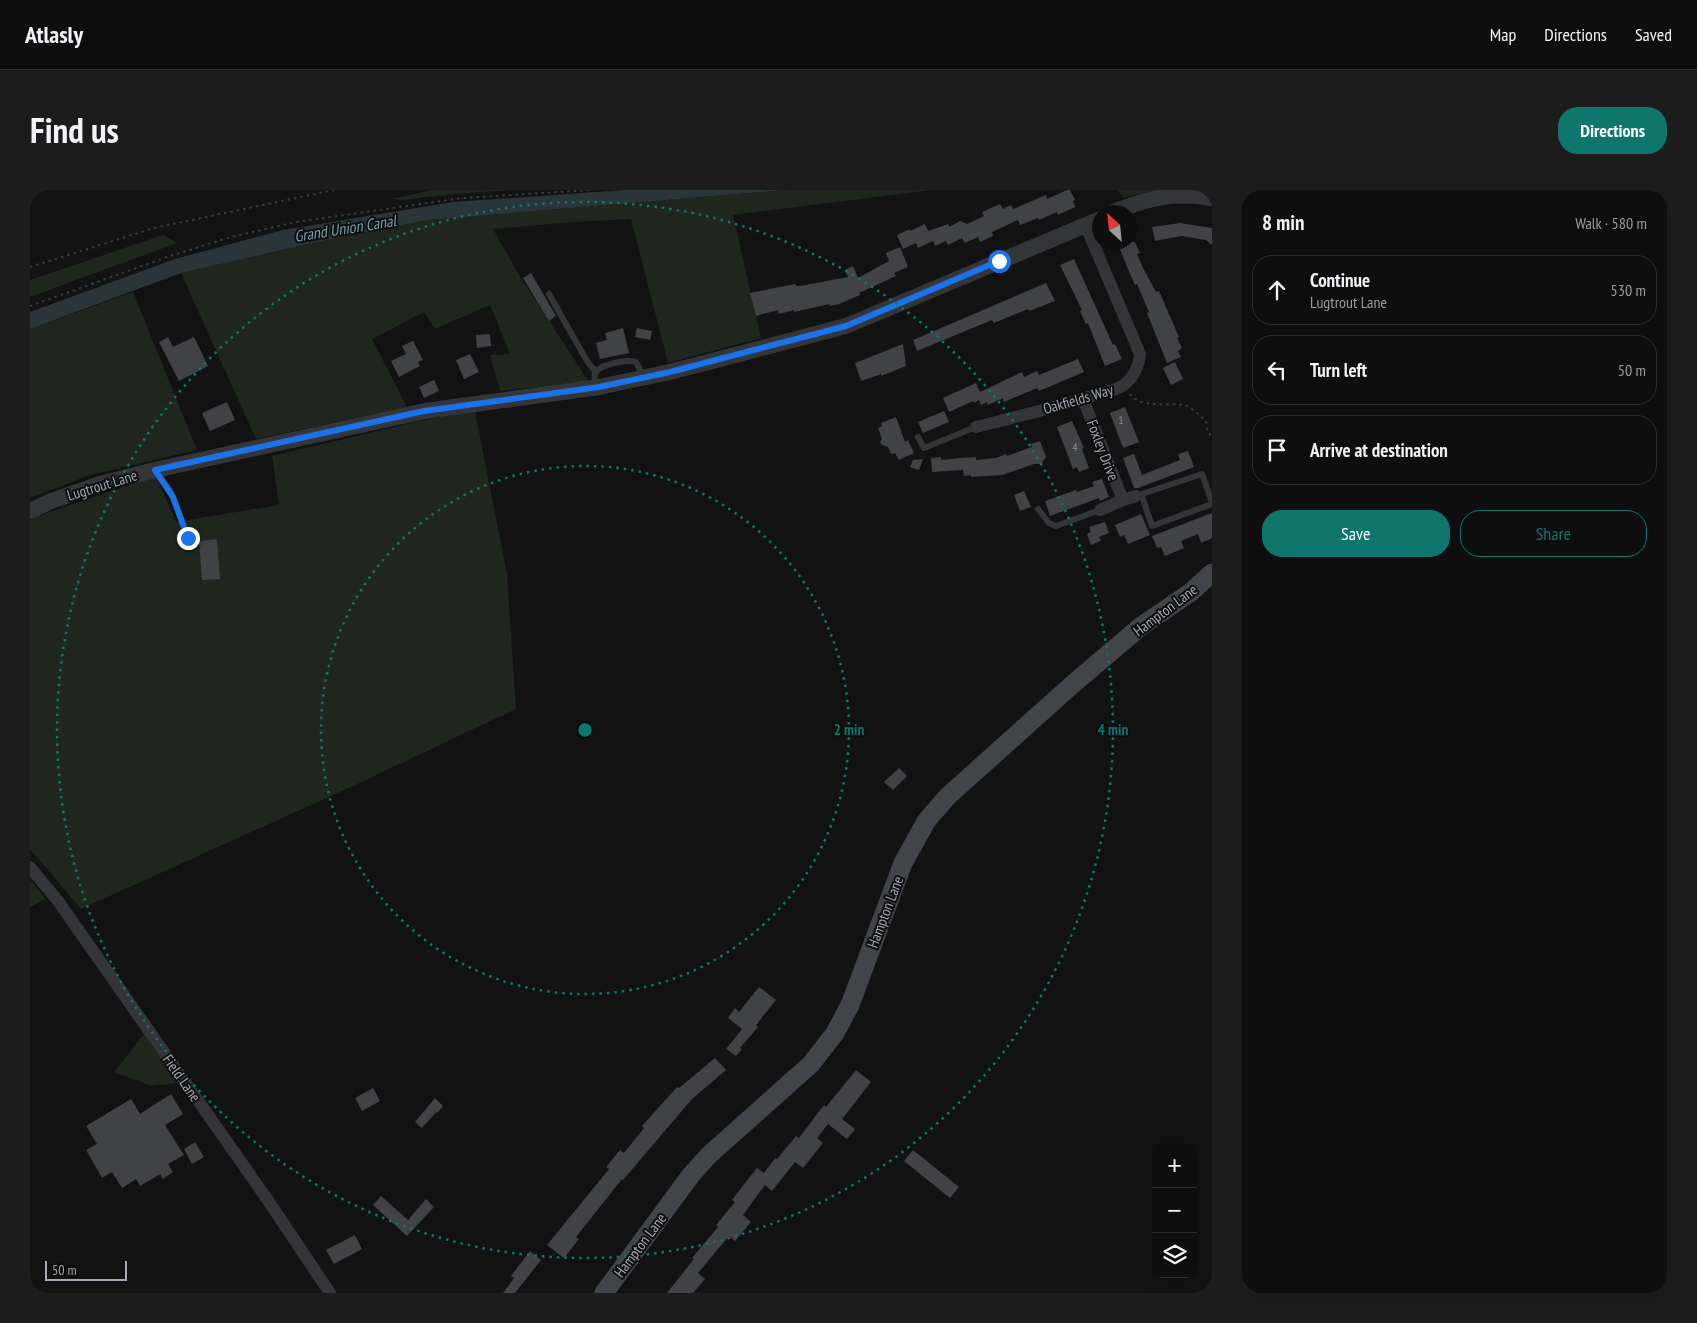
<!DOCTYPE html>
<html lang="en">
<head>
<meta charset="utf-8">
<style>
	body { margin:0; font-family:"PT Sans Narrow",sans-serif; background:#1c1c1c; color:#f1f3f6 }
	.controls { position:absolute; right:15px; bottom:15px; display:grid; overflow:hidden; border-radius:10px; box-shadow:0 5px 20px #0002 }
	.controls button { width:45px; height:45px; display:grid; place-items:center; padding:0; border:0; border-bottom:1px solid #2e2e2e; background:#0e0e0e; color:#f1f3f6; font:25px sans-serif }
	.compass { position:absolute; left:1062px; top:15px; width:45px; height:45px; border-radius:50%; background:#0e0e0e; box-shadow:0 5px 20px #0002; rotate:333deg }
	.scale { position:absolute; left:15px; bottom:12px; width:82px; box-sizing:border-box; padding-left:5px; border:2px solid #a3abb4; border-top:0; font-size:14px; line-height:18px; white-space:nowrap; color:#a3abb4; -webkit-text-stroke:4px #0d0d0e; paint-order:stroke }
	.stop { position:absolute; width:15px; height:15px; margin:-11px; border:4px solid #1a73e8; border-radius:50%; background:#fff }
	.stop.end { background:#1a73e8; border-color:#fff; box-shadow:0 1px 5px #0008 }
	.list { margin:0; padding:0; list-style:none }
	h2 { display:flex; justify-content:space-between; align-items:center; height:65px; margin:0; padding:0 20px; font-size:21px }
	h2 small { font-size:16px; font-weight:400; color:#9b9c9e }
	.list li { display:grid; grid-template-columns:32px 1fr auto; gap:15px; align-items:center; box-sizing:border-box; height:70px; margin:0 10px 10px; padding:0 10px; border:1px solid #2e2e2e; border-radius:20px }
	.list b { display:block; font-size:19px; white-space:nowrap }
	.list p { margin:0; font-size:16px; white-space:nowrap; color:#9b9c9e }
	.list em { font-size:16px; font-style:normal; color:#9b9c9e }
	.actions { display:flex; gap:10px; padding:15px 20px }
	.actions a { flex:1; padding:11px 0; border:1px solid #0f766e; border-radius:20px; text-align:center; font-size:18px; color:#0f766e }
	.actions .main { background:#0f766e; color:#fff }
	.icon { flex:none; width:28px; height:28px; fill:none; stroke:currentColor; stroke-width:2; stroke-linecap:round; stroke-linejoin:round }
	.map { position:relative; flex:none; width:1182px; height:1103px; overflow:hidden; border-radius:20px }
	header { display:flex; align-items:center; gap:30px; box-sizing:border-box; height:70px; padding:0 25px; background:#0e0e0e; border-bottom:1px solid #2e2e2e }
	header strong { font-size:24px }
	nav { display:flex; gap:28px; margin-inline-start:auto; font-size:18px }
	.intro { display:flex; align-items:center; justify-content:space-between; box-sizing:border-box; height:120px; padding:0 30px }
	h1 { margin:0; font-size:35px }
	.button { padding:12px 22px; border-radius:20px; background:#0f766e; color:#fff; font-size:18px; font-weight:700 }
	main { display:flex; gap:30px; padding:0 30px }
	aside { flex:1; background:#0e0e0e; border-radius:20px; box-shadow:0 5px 20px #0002 }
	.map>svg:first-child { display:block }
</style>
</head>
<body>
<header>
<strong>Atlasly</strong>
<nav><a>Map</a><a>Directions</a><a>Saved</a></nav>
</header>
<div class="intro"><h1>Find us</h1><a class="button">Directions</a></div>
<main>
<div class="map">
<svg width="1182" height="1103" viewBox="0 0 1182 1103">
	<rect width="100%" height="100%" fill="#121213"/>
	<path fill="#1e261e" d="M401 0H484L424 4 373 10 362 9Z
		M756 0H902L703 25 731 148 638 173 601 29 544 32 463 39 489 85 559 192 470 201 460 165 480 164 460 115 405 139 394 122 342 149 377 217 226 249 151 83 296 50 398 30Z
		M1088 0H1182H1125L1093 8Z
		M133 45 147 53 0 107V90Z
		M103 102 167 260 60 285 0 308V139Z
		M445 221 477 384 486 519 323 596 51 719 0 659V330L8 326 126 286 146 332 249 315 242 266 394 230Z
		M0 690 16 709 0 717Z
		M114 844 148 893 122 896 84 882Z"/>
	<path fill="#2a3539" d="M594 0H756L398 30 296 50 151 83 0 139V122L145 69 253 40 423 12Z"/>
	<path fill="#414246" d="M1037 0H1040L1045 10 1043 11 1045 17 1028 25 1027 22 1009 30 1008 28 990 35 988 30 962 42 963 46 950 52 948 47 935 53 932 48 918 55 916 51 905 56 903 51 888 58 886 53 873 59 867 45 880 39V41L895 34 898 41 918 34 919 37 930 31 937 34 954 26 952 22 970 14 973 19 981 15 983 19 1016 5 1017 9Z
		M1150 33 1182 38V55L1176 50 1152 46 1125 51 1122 37Z
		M1087 52H1105L1110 63 1107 64 1113 78 1126 102 1129 101 1149 147 1147 148 1152 158 1148 161 1151 167 1137 173 1117 123 1119 122 1107 94 1105 95 1100 84Z
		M870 57 878 77 864 83 866 86 829 103 830 105 809 114 800 116 799 114 764 122V120L749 124 748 120 726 126 720 103 765 94 766 96H770L818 87 815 80 823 76 828 88 859 71 856 63Z
		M1044 69 1083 155 1085 154 1092 169 1075 176 1058 133 1056 134 1050 121 1052 120 1030 75Z
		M501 83 526 126 519 131 493 88Z
		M1016 93 1025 111 999 121 998 119 964 133 962 130 887 161 883 150Z
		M593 138 599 163 570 169 566 153 577 150 575 143Z
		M607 138 622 141 620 150 605 147Z
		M460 144 461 156 447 158 446 145Z
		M138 147 143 157 164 147 178 176 149 191 129 152Z
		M383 151 393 170 388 172 390 176 369 187 361 171 376 164 372 156Z
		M873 154 876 176 851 186V184L831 191 825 173Z
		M440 164 449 182 434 189 426 170Z
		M1048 169 1054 182 1009 201 1007 198 974 212 973 208 958 215 957 212 951 215 949 210 944 213 943 211 919 222 913 208 946 193 950 202 992 182 994 187 1007 181 1009 185Z
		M1145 172 1153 189 1141 195 1133 178Z
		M404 190 409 201 394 208 389 197Z
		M197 212 205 230 180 241 172 223Z
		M1095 217 1109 252 1093 258 1080 223Z
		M914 221 919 232 893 243 888 232Z
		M866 227 875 252 878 250 884 263 869 270 865 263 861 264 858 257 852 255 850 252 852 249 848 238 852 236 851 233Z
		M1042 231 1054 258 1052 259 1059 278 1049 282 1047 277 1043 279 1027 237Z
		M1010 251 1016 267 1011 274H1004L972 285 941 287V285L934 286 933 280 902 282 901 268 911 267V270L929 268 946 267V270L966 268 976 264 977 266 1002 257 1001 254Z
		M1158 261 1164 277 1108 298H1104L1093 268 1104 264 1112 285 1150 270 1148 264Z
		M893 269 889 280 880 277 883 270Z
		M1072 289 1079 307 1070 311 1069 308 1020 326 1015 311 1046 300 1047 302 1064 296 1062 292Z
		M994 301 1001 317 990 321 984 305Z
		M1182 323V348L1171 353 1168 344 1151 351 1154 358 1135 366 1131 357 1127 358 1122 346Z
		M1111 324 1120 345 1098 354 1094 345 1090 347 1085 335Z
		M1075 332 1079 343 1069 347 1071 351 1061 355 1057 344 1061 342 1059 337Z
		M187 349 190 389 172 390 169 351Z
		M869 578 877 586 863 600 854 592Z
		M729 797 746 810 726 835 728 837 710 858 712 859 706 866 696 859 712 839 698 828 705 818 709 822Z
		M685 868 696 880 662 909 593 990 592 989 546 1047 549 1049 534 1068 517 1055 579 979 576 977 590 960 594 963 614 938 612 936 647 897 649 898Z
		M826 880 841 892 812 929 825 939 817 949 798 934 787 948 793 953 773 978 765 972 742 1001 735 995 713 1025 721 1032 705 1051 699 1046 668 1083 675 1089 663 1103H637L664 1069 662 1068 688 1037 686 1035 705 1012 702 1010 719 988 727 978 734 983 745 968 747 969 766 946 769 948 794 915 796 917Z
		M343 898 350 911 332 921 325 908Z
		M141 904 153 924 135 935 154 965 138 974 143 982 133 989 130 984 110 996 106 989 92 998 82 982 72 988 56 960 67 954 56 936 101 909 110 924Z
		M405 908 413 916 407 923 406 922 392 938 385 932Z
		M165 952 174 967 162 974 154 959Z
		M883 960 929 997 920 1008 874 971Z
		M351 1006 378 1030 396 1009 404 1017 377 1046 343 1015Z
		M325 1045 332 1059 304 1074 296 1060Z
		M500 1061 511 1070 485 1103H473L484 1088 481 1086Z"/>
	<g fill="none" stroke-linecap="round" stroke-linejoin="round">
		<path stroke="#393c3f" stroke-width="2" stroke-dasharray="2.5 4" stroke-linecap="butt" d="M0 77 124 38 304 0
			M0 116 140 66 201 47 266 32 432 8 561 0
			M1100 204C1110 219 1138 212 1154 215 1162 217 1170 226 1176 231L1177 240 1182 248"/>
		<path stroke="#333538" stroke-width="6" d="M519 104 557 171 566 182
			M565 196C565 193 564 187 565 184 568 174 598 169 606 172L614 187
			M888 247 894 258 946 237
			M126 281 140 300 158 348
			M1106 306 1172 284 1182 312
			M1112 306 1122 336 1182 314
			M1008 319 1019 333 1026 336 1070 320"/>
		<path stroke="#333538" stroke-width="12" d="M1053 209 1093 310 1106 306
			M946 237C985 227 1024 218 1062 206 1073 203 1086 201 1095 194 1104 187 1109 175 1110 164L1055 34
			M1070 320 1093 310
			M0 677 28 711 237 1009 300 1103"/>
		<path stroke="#333538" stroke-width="16" d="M1084 22C1121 7 1142 2 1182 8
			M0 321 21 311 70 294 125 280 395 221 569 197 640 182 816 136 1070 29"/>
		<path stroke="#414448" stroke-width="19" d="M574 1103 661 985 679 965 781 874 805 843 820 815 873 673 897 630 918 606 1043 494 1110 437 1161 402 1182 383"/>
	</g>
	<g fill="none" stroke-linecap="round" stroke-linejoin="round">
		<path stroke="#1a73e8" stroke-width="6" d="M158 348 143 307 125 280 394 221 569 197 640 182 816 136 969 71"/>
	</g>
	<g fill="none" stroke="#0f766e" stroke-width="2.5" stroke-dasharray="2.5 5">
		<circle cx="555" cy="540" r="264"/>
		<circle cx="555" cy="540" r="528"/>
	</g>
	<g text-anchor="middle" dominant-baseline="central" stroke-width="4" stroke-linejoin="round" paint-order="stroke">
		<g font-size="12" fill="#8a9198">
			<text x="1091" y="229">1</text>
			<text x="1045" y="256">4</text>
		</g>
		<g font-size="15" fill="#a3abb4" stroke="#0d0d0e">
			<text transform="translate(1048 209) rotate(-16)">Oakfields Way</text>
			<text transform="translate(1073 260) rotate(69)">Foxley Drive</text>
			<text transform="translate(72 295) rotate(-17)">Lugtrout Lane</text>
			<text transform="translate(1135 420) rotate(-37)">Hampton Lane</text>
			<text transform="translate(855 722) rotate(-69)">Hampton Lane</text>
			<text transform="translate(152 888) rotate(55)">Field Lane</text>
			<text transform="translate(610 1055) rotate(-53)">Hampton Lane</text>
		</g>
		<g font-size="16" font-style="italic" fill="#78a1b0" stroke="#0d0d0e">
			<text transform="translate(315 38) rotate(-9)">Grand Union Canal</text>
		</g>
	</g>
	<circle cx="555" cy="540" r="8" fill="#0f766e" stroke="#0d0d0e" stroke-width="2.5"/>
	<g font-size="15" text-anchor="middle" font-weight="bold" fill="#0f766e" stroke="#0d0d0e" stroke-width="4" stroke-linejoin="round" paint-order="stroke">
		<text x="819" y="545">2 min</text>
		<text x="1083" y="545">4 min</text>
	</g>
</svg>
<div class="controls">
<button>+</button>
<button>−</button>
<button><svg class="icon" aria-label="layers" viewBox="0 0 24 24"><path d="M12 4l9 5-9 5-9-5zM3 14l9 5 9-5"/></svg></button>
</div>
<svg class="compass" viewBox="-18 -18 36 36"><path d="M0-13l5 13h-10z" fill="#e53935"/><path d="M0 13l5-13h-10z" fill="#9b9c9e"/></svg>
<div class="scale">50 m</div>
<div class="stop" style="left:969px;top:71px"></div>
<div class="stop end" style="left:158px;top:348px"></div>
</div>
<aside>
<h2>8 min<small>Walk · 580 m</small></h2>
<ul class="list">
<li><svg class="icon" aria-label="ahead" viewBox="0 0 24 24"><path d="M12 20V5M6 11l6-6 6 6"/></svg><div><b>Continue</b><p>Lugtrout Lane</p></div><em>530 m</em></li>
<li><svg class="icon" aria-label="left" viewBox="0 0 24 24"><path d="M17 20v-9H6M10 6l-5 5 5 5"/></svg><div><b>Turn left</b></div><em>50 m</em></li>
<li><svg class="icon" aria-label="arrive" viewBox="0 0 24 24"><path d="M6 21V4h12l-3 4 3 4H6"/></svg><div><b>Arrive at destination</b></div></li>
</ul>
<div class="actions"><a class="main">Save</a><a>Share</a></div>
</aside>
</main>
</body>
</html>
